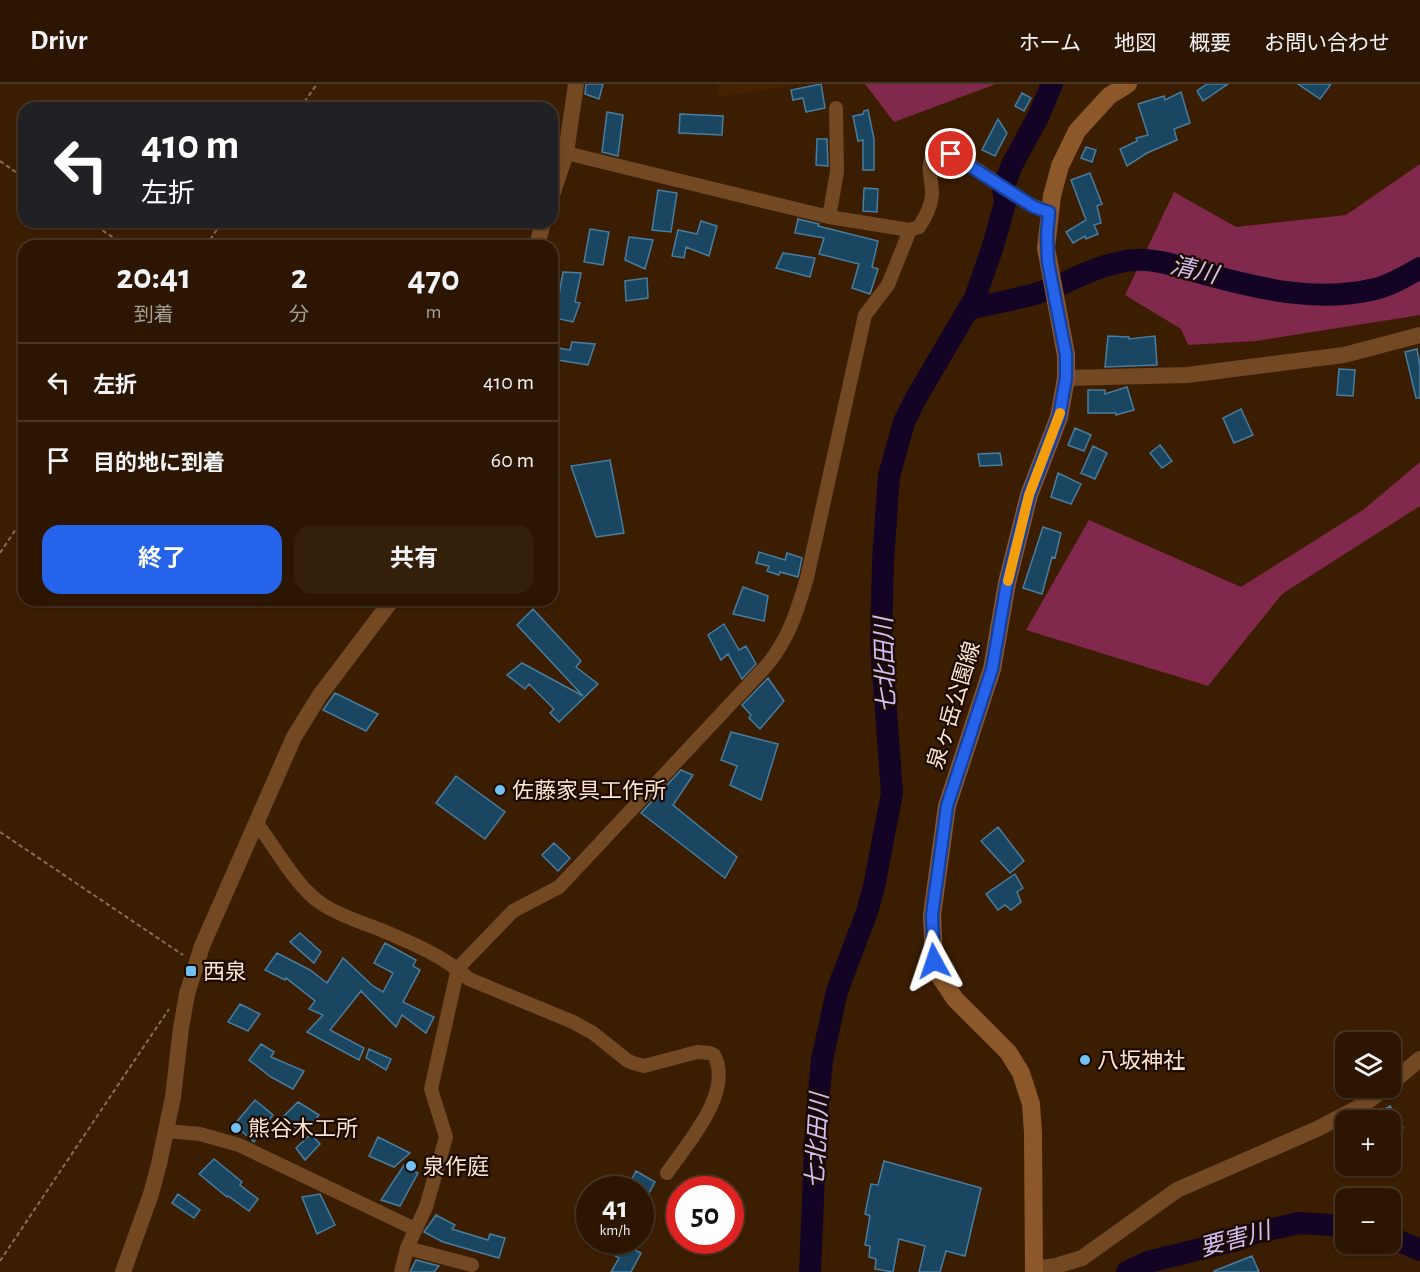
<!DOCTYPE html>
<html lang="ja">
<meta charset="utf-8">
<style>
:root{--surface:#2c1601;--page:#341f0b;--text:#f1f3f6;--muted:#a69f99;--line:#483523;--accent:#2563eb}
body{margin:0;font-family:"Alegreya Sans","Noto Sans JP",sans-serif;background:var(--page);color:var(--text);height:100vh;display:flex;flex-direction:column;font-size:22px;white-space:nowrap}
*{box-sizing:border-box;margin:0}
p{font-size:20px;color:var(--muted)}
.icon{flex:none;width:33px;height:33px;fill:none;stroke:currentColor;stroke-width:2;stroke-linecap:round;stroke-linejoin:round}
.map{position:relative;flex:1;overflow:hidden}
.sheet{position:absolute;left:18px;top:156px;width:540px;height:366px;display:flex;flex-direction:column;background:var(--surface);border-radius:18px;box-shadow:0 2px 4px #0004,0 0 0 2px var(--line)}
.sheet>*{flex:none}
.hud{position:absolute;left:18px;top:18px;width:540px;height:126px;border-radius:18px;box-shadow:0 2px 4px #0004,0 0 0 2px var(--line);background:#202124;color:#fff;overflow:hidden}
.tools{position:absolute;left:1335px;top:948px;display:grid;gap:12px}
.tools a{display:grid;place-items:center;width:66px;height:66px;border-radius:12px;background:var(--surface);box-shadow:0 2px 4px #0004,0 0 0 2px var(--line);font-size:30px}
.speed{position:absolute;left:576px;top:1092px;display:flex;gap:12px;font-size:30px;font-weight:700;text-align:center}
.speed>*{display:grid;place-content:center;width:78px;height:78px;border-radius:50%;background:var(--surface);box-shadow:0 2px 4px #0004,0 0 0 2px var(--line);line-height:1}
.speed small{font-size:15px;font-weight:400}
.speed .limit{border:9px solid #d22;background:#fff;color:#111}
.pin{position:absolute;display:grid;place-items:center;width:51px;height:51px;color:#fff;margin:-26px;border:3px solid #fff;border-radius:50%;box-shadow:0 2px 6px #0007}
.me{position:absolute;width:66px;margin:-33px;rotate:355deg;stroke-linejoin:round;filter:drop-shadow(0 0 4px #0008)}
.turn{display:flex;align-items:center;gap:21px;height:126px;padding:0 24px;font-size:27px}
.turn .icon{width:78px;height:78px;stroke-width:2.5}
.turn b{display:block;font-size:42px;line-height:51px}
.eta{display:flex;justify-content:space-evenly;align-items:center;height:102px;text-align:center}
.eta b{font-size:36px;font-weight:700;line-height:42px}
.cta{display:flex;gap:12px;margin-top:auto;padding:12px 24px}
.cta a{flex:1;height:69px;border-radius:18px;background:var(--accent);color:#fff;font-size:24px;font-weight:700;line-height:69px;text-align:center}
.cta a+a{background:var(--page);color:var(--text)}
ul{padding:0;list-style:none}
li{display:flex;align-items:center;gap:18px;height:78px;padding:0 24px;border-top:2px solid var(--line)}
li div{flex:1}
li b{display:block;font-size:22px}
li em{font-style:normal}
header{display:flex;align-items:center;gap:36px;box-sizing:border-box;height:84px;padding:0 30px;background:var(--surface);border-bottom:2px solid var(--line)}
header strong{font-size:28px}
nav{display:flex;gap:33px;margin-inline-start:auto;font-size:21px}
.map>svg:first-child{display:block}
.built{fill:#420}
.green{fill:#80294c}
.lines{fill:none;stroke-linecap:round;stroke-linejoin:round}
.river{stroke:#130426;stroke-width:22}
.building{fill:#1a4662;stroke:#497d9f;stroke-width:1.5}
.path{stroke:#896d54;stroke-width:2;stroke-dasharray:4.5 3;stroke-linecap:butt}
.minor{stroke:#734924;stroke-width:14}
.tertiary{stroke:#734924;stroke-width:16}
.secondary{stroke:#8c5829;stroke-width:18}
.route-casing{stroke:#184099;stroke-width:15}
.route{stroke:#2563eb;stroke-width:10}
.slow{stroke:#f59e0b;stroke-width:10}
.poi-dot{fill:#72c1f5;stroke:#1b0a00;stroke-width:2}
.labels{text-anchor:middle;stroke-width:4.5;stroke-linejoin:round;paint-order:stroke}
.street-label{font-size:22px;fill:#fee4d1;stroke:#1b0a00}
.poi-label{font-size:22px;fill:#fee4d1;stroke:#1b0a00;text-anchor:start}
.water-label{font-size:24px;font-style:italic;fill:#d0bef5;stroke:#1b0a00}
</style>
<header>
<strong>Drivr</strong>
<nav><a>ホーム</a><a>地図</a><a>概要</a><a>お問い合わせ</a></nav>
</header>
<div class="map">
<svg width="1420" height="1188" viewBox="0 0 1420 1188">
<rect width="100%" height="100%" fill="#3b1d01"/>
<!-- built -->
<path class="built" d="M717,0H803L719,13Z"/>
<!-- green -->
<path class="green" d="M865,0H996L894,38Z
M1420,80V231L1256,257L1188,261L1181,245L1125,211L1174,108L1236,143L1346,131Z
M1420,378V422L1282,510L1208,602L1026,546L1089,436L1241,503L1363,426Z"/>
<g class="lines">
<!-- river -->
<path class="river" d="M968,225C990,220 1013,216 1035,210C1068,200 1098,179 1134,176C1157,174 1182,184 1205,190C1260,205 1318,219 1375,205C1391,201 1406,192 1420,184
M1390,1153L1420,1166
M810,1188L816,1042L822,976L837,907L867,828L874,803L892,709L881,559L883,477L889,392L904,338L917,312L975,214L993,162L1005,119L1003,104L1012,81L1039,31L1052,0
M1127,1188L1148,1178L1237,1156L1259,1148L1299,1139L1346,1142"/>
</g>
<!-- building -->
<path class="building" d="M586,0H603L599,15L585,10Z
M821,0L825,24L806,28L803,14L793,16L791,6Z
M1207,0H1228L1203,17L1197,7Z
M1298,0H1331L1320,15Z
M1181,8L1190,39L1174,45L1177,56L1147,69L1127,82L1120,65L1137,57L1136,54L1148,51L1138,20L1164,12L1165,16Z
M1022,9L1031,14L1024,27L1015,22Z
M868,26L874,55V86H863V56L858,57L853,32L863,30L864,27Z
M607,28L623,31L618,72L602,68Z
M680,30L723,32L722,51L679,49Z
M998,35L1007,49L995,72L982,66Z
M817,55H827L828,82L816,81Z
M1086,63L1096,66L1092,78L1081,74Z
M1090,89L1102,120L1097,122L1101,139L1094,141L1098,150L1086,155L1085,152L1073,159L1066,148L1086,136L1071,96Z
M864,104L878,105L877,128L863,127Z
M658,106L677,109L671,148L652,146Z
M798,135L819,140L818,142L878,157L872,183L878,185L870,210L852,204L859,180L819,170L824,154L795,149Z
M701,137L717,142L709,172L686,163L684,174L672,172L678,146L697,150Z
M590,145L609,148L603,181L584,178Z
M629,153L653,156L645,185L625,176Z
M783,169L815,174L810,193L776,184Z
M563,188L581,189L575,218L580,219L573,238L555,234Z
M647,194L648,214L626,217L625,197Z
M1108,252L1129,253V255L1155,252L1157,281L1105,283Z
M572,258L595,260L588,281L552,275V263L570,266Z
M1417,265L1420,282V314H1416L1405,268Z
M1339,285L1355,286L1353,312L1337,311Z
M1127,303L1134,326L1116,331V329H1088V306H1105V310Z
M1241,325L1253,351L1234,359L1223,334Z
M1075,344L1091,351L1084,367L1068,361Z
M1160,361L1172,377L1162,384L1150,369Z
M1093,362L1107,369L1095,395L1081,389Z
M1000,369L1002,381L980,382L978,370Z
M610,376L624,449L596,453L571,382Z
M1058,389L1081,400L1071,420L1051,413Z
M1043,443L1061,449L1055,474L1052,473L1042,510L1023,504Z
M759,468L785,476L787,469L802,474L798,493L780,488L779,491L767,487L769,482L756,479Z
M743,503L768,512L764,537L733,530Z
M533,525L581,577L576,583L598,600L559,638L550,629L554,625L529,600L525,605L507,591L522,579L583,612L517,541Z
M724,540L739,566L746,562L756,580L742,595L728,570L721,576L708,551Z
M768,594L784,617L760,645L749,634L751,631L742,621Z
M335,609L378,630L366,647L323,626Z
M731,648L778,660L761,716L730,701L737,682L721,676Z
M681,686L693,691L673,721L737,773L725,794L641,729Z
M456,692L505,728L485,755L436,719Z
M998,743L1024,777L1010,789L981,757Z
M554,759L570,774L558,787L542,771Z
M1015,790L1023,804L1017,808L1021,818L1011,826L1005,821L998,826L986,810Z
M300,849L321,868L314,879L290,858Z
M385,859L416,876L413,882L420,886L403,918L434,933L426,949L402,931L396,943L361,907L330,946L364,964L359,976L307,948L323,931L309,925L315,917L286,894L285,896L265,886L277,869L310,886L327,899L343,874L373,902L383,908L393,889L374,879Z
M240,920L260,930L248,947L228,938Z
M261,960L274,968L271,973L304,987L293,1005L271,993L249,976Z
M369,965L391,975L386,986L366,974Z
M255,1016L273,1031L254,1058L234,1041Z
M298,1018L319,1031L303,1050L283,1033Z
M1390,1022L1403,1044L1390,1051V1036H1366Z
M311,1050L320,1060L305,1076L296,1064Z
M378,1053L410,1069L394,1083L369,1072Z
M214,1075L242,1098L240,1101L258,1115L249,1127L228,1112L227,1113L199,1090Z
M884,1077L981,1104L965,1172L946,1167L940,1188H919L925,1162L899,1155L893,1188L875,1185L876,1175L869,1173L870,1162L865,1161L870,1132L865,1130L871,1100L878,1101Z
M404,1081L418,1089L400,1122L381,1116Z
M636,1087L655,1098L640,1125V1106H626Z
M178,1110L200,1126L194,1134L172,1119Z
M320,1110L335,1141L317,1150L302,1113Z
M436,1131L455,1141L452,1145L488,1156L490,1150L505,1154L499,1174L443,1158L424,1148Z
M617,1157L641,1169L631,1188H611L619,1174L610,1169Z
M1252,1172L1259,1188H1214V1187Z
M416,1176L439,1182L434,1188H410Z"/>
<g class="lines">
<!-- path -->
<path class="path" d="M300,24L317,0
M0,77L24,94
M90,138L126,162
M206,162L222,138
M0,469L24,433
M0,748L183,871
M0,1177L169,925"/>
<!-- minor -->
<path class="minor" d="M566,69L829,133L910,146L919,143C925,134 931,122 932,111C933,95 922,75 940,66C980,80 1009,115 1049,128
M829,133L837,88L836,24
M256,738C275,763 296,803 322,820C340,832 361,838 381,846C412,859 444,872 469,895L573,938L593,949L628,977L633,979L644,982L697,968L710,969L714,971C734,1008 687,1060 667,1089
M167,1047L200,1050L239,1061L415,1145
M407,1164L472,1181
M401,1188L407,1164L426,1123L446,1053L431,1005L458,884L513,827L559,803L768,580C790,552 797,527 807,494L865,231L888,201L910,146"/>
<!-- tertiary -->
<path class="tertiary" d="M552,111L566,69L576,0
M537,162L543,138
M1066,294L1187,291L1344,271L1420,251
M1390,1000L1420,975
M1034,1185L1056,1182L1082,1174L1177,1106L1317,1045L1361,1022L1386,1004
M123,1188L151,1110L159,1080L173,1013L181,944L187,910L202,862L294,653L320,611L392,516"/>
<!-- secondary -->
<path class="secondary" d="M1034,1188L1033,1049L1031,1020L1021,989L1008,968L955,915L941,894L934,877L932,831L947,722L992,585L1007,499L1029,411L1059,333L1066,294V271L1046,164L1052,112L1060,82L1077,47L1109,12L1128,0"/>
</g>
<g class="lines">
<!-- route casing -->
<g class="route-casing">
<path id="route" d="M934,877L932,831L947,722L992,585L1007,499L1029,411L1059,333L1066,294V271L1048,178L1047,152L1049,128L1034,123L951,70"/>
</g>
<!-- route -->
<use href="#route" class="route"/>
<!-- slow -->
<path class="slow" d="M1008,497L1029,411L1060,329"/>
</g>
<!-- markers -->
<g class="poi-dot">
<circle cx="500" cy="706" r="6"/>
<rect x="185" y="881" width="12" height="12" rx="3"/>
<circle cx="1085" cy="976" r="6"/>
<circle cx="236" cy="1044" r="6"/>
<circle cx="411" cy="1082" r="6"/>
</g>
<g class="labels">
<!-- street labels -->
<g class="street-label">
<text transform="translate(953 621) rotate(-73)" y="8">泉ヶ岳公園線</text>
</g>
<!-- poi labels -->
<g class="poi-label">
<text x="512" y="714">佐藤家具工作所</text>
<text x="203" y="895">西泉</text>
<text x="1097" y="984">八坂神社</text>
<text x="248" y="1052">熊谷木工所</text>
<text x="423" y="1090">泉作庭</text>
</g>
<!-- water labels -->
<g class="water-label">
<text transform="translate(1194 186) rotate(13)" y="8">清川</text>
<text transform="translate(885 581) rotate(-92)" y="8">七北田川</text>
<text transform="translate(817 1057) rotate(-87)" y="8">七北田川</text>
<text transform="translate(1235 1155) rotate(-15)" y="8">要害川</text>
</g>
</g>
</svg>
<div class="tools">
<a><svg class="icon" aria-label="layers" viewBox="0 0 24 24"><path d="M12 4l9 5-9 5-9-5zM3 14l9 5 9-5"/></svg></a>
<a>+</a>
<a>−</a>
</div>
<div class="speed"><div>41<small>km/h</small></div><div class="limit">50</div></div>
<div class="pin" style="left:951px;top:70px;background:#d93025"><svg class="icon" aria-label="arrive" viewBox="0 0 24 24"><path d="M6 21V4h12l-3 4 3 4H6"/></svg></div>
<svg class="me" style="left:934px;top:877px" viewBox="-20 -20 40 40"><path d="M0-17L14 15 0 8-14 15z" fill="#2563eb" stroke="#fff" stroke-width="4"/></svg>
<div class="hud">
<div class="turn"><svg class="icon" aria-label="left" viewBox="0 0 24 24"><path d="M17 20v-9H6M10 6l-5 5 5 5"/></svg><div><b>410 m</b>左折</div></div>
</div>
<section class="sheet">
<div class="eta">
<div><b>20:41</b><p>到着</p></div>
<div><b>2</b><p>分</p></div>
<div><b>470</b><p>m</p></div>
</div>
<ul>
<li><svg class="icon" aria-label="left" viewBox="0 0 24 24"><path d="M17 20v-9H6M10 6l-5 5 5 5"/></svg><div><b>左折</b></div><em>410 m</em></li>
<li><svg class="icon" aria-label="arrive" viewBox="0 0 24 24"><path d="M6 21V4h12l-3 4 3 4H6"/></svg><div><b>目的地に到着</b></div><em>60 m</em></li>
</ul>
<div class="cta"><a>終了</a><a>共有</a></div>
</section>
</div>
